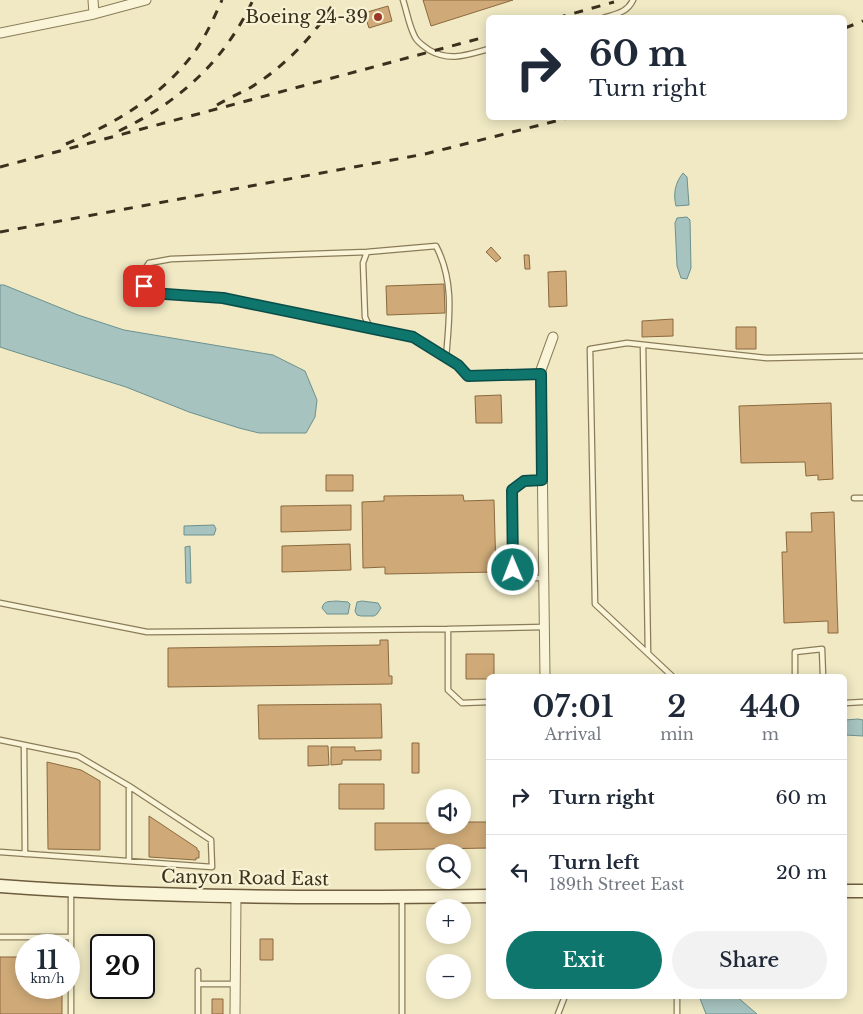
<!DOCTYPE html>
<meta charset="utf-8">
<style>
:root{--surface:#fff;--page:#f2f2f3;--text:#1f2937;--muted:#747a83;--line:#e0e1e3;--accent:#0f766e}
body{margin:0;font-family:"Libre Baskerville",serif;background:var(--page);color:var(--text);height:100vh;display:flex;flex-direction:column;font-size:19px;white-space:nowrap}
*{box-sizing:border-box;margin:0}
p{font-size:16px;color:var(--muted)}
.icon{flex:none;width:28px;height:28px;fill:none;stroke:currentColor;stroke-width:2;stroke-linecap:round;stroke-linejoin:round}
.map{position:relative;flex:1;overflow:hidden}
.panel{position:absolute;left:486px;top:674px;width:361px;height:325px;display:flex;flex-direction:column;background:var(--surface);border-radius:8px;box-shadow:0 2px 12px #0003}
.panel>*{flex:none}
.hud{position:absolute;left:486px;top:15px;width:361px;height:105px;border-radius:8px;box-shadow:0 2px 12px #0003;background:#fff;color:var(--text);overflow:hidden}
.fabs{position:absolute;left:426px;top:789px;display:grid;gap:10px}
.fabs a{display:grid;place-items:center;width:45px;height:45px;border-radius:50%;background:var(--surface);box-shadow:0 2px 12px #0003;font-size:25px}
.speed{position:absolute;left:15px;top:934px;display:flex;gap:10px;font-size:25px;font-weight:700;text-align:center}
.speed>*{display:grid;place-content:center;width:65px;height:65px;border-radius:50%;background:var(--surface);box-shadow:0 2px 12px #0003;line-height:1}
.speed small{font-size:12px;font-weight:400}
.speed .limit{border:2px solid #111;border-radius:8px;background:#fff;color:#111}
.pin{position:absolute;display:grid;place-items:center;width:42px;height:42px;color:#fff;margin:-21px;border-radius:10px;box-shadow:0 2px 8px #0006}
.me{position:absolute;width:55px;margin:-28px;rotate:359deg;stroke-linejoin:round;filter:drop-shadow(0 0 4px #0008)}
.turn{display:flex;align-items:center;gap:18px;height:105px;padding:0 20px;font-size:22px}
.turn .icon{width:65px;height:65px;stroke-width:2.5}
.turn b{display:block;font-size:35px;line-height:42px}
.eta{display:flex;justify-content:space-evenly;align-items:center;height:85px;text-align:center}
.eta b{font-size:30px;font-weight:600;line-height:35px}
.button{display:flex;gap:10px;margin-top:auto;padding:10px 20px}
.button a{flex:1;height:58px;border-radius:30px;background:var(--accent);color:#fff;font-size:20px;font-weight:600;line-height:58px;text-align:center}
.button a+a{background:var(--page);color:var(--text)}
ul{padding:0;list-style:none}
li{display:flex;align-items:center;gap:15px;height:75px;padding:0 20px;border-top:1px solid var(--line)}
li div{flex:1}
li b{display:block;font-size:19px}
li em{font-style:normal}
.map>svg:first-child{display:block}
.water{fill:#a6c3bf;stroke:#6c918e}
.building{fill:#cfaa78;stroke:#8b693e}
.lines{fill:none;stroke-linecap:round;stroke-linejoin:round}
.service-casing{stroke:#8b7c59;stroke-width:7}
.minor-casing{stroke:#8b7c59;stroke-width:11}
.secondary-casing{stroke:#6d5c3d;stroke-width:15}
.service{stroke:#faf5d8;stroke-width:4.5}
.minor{stroke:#faf5d8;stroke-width:9}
.secondary{stroke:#faf5d8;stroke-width:12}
.rail{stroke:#3b301e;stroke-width:3;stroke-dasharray:9 9;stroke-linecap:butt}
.route-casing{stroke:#0a4d48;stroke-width:12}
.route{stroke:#0f766e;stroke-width:9}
.poi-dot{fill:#9c3827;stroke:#f7f2d4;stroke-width:2}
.labels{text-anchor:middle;stroke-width:4.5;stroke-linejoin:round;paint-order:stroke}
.poi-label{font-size:18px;fill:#3b301e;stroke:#f7f2d4;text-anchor:end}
.street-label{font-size:18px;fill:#3b301e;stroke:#f7f2d4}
</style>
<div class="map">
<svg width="863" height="1014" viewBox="0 0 863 1014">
<rect width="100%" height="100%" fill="#f0e9c4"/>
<!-- water -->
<path class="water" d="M683,173L687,177L689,205L676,206C673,194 675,183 683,173Z
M687,217L690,220L691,268L687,279L681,278L677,266L675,223L677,218Z
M0,285H4L78,315L124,330L273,355L305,371L317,400L315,417L306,433H259L239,428L189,412L126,387L9,350L0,347Z
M214,525L216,529L214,535H184V526Z
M190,546L191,583H186L185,547Z
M336,601L348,602L350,604L348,614H327L322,608C324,600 329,602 336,601Z
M362,601L378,603L381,608L377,614L374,616H361L357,615L355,611L357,602Z
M858,719L863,720V736L845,735V720Z
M699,996H736L757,1014H706Z"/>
<!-- building -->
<path class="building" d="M423,0H513L431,26Z
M388,6L392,21L369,28L364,13Z
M491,247L501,258L496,262L486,252Z
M524,255H529L530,269H525Z
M566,271L567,306L549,307L548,272Z
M444,284L445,313L387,315L386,286Z
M673,319V336L642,337V321Z
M736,327H756V349H736Z
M501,395L502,423H476L475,396Z
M831,403L833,479L818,480V475L806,476L805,462L741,463L739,406Z
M326,475H353V491H326Z
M463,495L464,501L494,500L496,572L385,574V567L363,568L362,502L384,501V496Z
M351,505V530L281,532V506Z
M834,512L838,633H828V621L784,623L782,552H787L786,532H812L811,513Z
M350,544L351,570L282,572V546Z
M380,640H388L389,676H392V684L168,687V648L380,645Z
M466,654H494V676H489V679H466Z
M381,704L382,738L259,739L258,705Z
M412,743H419V773H412Z
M308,746H328L329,765L308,766Z
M331,747H355V751L381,750V760H342V764L331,765Z
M47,762L81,770L100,781V850L48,849Z
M339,784H384V809H339Z
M149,816L197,848V850L199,851V858H196V860L149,857Z
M462,822H489V848L375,850V823H435V825H462Z
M260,939H273V960H260Z
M0,957H26V988H62V1014H0Z
M212,999H223V1014H212Z"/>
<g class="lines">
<!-- service casing -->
<g class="service-casing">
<path id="service" d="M403,0C407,12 409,26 415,37C418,43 424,46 429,50C450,62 467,55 489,49
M603,18C615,14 627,13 633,0
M367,252L171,259L149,263L143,272L144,286L151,293L223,299L371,330
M643,345L648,653
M446,358C449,320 455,282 436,246L367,252L363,263L365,317L371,330C384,332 401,332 413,338C429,344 457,364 469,376L541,374
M543,480C530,481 517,480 511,493L513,570C522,579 532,578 544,578
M854,498H863
M0,603L147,632L448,629
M672,676L595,604L590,349L627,343L767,358L863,356
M795,676V652L822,649L823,676
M489,702L462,703L448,690V629L544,627
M845,703L863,702
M0,740L78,756L129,786L211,840L212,867L0,852
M24,745L25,854
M129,786V861
M71,892V1014
M402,898V1014
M0,937H71
M198,984H235
M677,996V1014
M198,1014V971
M558,1014L565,996"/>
</g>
<!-- minor casing -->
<g class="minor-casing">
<path id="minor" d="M93,0L94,14
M0,33L94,14L146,0
M545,676L541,370L553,337
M235,1014L236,897"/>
</g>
<!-- secondary casing -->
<g class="secondary-casing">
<path id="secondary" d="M0,886C163,898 325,898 489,896
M845,891H863"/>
</g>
<!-- service -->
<use href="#service" class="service"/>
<!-- minor -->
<use href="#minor" class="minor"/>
<!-- secondary -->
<use href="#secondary" class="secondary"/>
<!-- rail -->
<path class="rail" d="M557,18L614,2
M845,28L863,21
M217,105C227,99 238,94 248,89C281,70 318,33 335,0
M119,131C179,102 224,62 253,0
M66,144C114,124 161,97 193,54C205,38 214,18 222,0
M0,167L489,36
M0,232L425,154L568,118"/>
</g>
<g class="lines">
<!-- route casing -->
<g class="route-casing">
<path id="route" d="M144,286L151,293L223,298L413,337L458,365L468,376L541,374L542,480L524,481L512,490L513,570"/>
</g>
<!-- route -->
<use href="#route" class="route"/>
</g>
<!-- markers -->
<circle class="poi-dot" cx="378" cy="17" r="5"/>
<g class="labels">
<!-- poi labels -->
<g class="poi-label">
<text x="368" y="23">Boeing 24-39</text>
</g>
<!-- street labels -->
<g class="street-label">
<text transform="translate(245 878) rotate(1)" y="6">Canyon Road East</text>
</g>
</g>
</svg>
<div class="fabs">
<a><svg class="icon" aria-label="sound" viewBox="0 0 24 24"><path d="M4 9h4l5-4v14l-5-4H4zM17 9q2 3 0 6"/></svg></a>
<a><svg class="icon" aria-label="search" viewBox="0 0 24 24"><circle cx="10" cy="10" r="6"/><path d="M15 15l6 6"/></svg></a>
<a>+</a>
<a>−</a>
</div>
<div class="speed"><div>11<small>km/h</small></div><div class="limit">20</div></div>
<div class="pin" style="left:144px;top:286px;background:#d93025"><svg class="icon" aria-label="arrive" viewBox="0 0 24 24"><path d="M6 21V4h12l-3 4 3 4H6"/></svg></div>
<svg class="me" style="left:513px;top:570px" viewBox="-20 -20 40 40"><circle r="17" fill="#0f766e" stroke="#fff" stroke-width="3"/><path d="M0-11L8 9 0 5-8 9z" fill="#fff"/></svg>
<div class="hud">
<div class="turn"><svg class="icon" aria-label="right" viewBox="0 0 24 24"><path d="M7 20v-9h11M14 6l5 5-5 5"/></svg><div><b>60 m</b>Turn right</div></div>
</div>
<section class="panel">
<div class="eta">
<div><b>07:01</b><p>Arrival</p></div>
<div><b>2</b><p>min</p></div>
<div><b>440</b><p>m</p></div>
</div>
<ul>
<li><svg class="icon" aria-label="right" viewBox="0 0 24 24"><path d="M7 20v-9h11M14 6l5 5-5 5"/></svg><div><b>Turn right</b></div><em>60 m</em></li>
<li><svg class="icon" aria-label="left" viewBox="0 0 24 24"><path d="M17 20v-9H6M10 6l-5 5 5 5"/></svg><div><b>Turn left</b><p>189th Street East</p></div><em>20 m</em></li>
</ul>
<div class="button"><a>Exit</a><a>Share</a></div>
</section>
</div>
